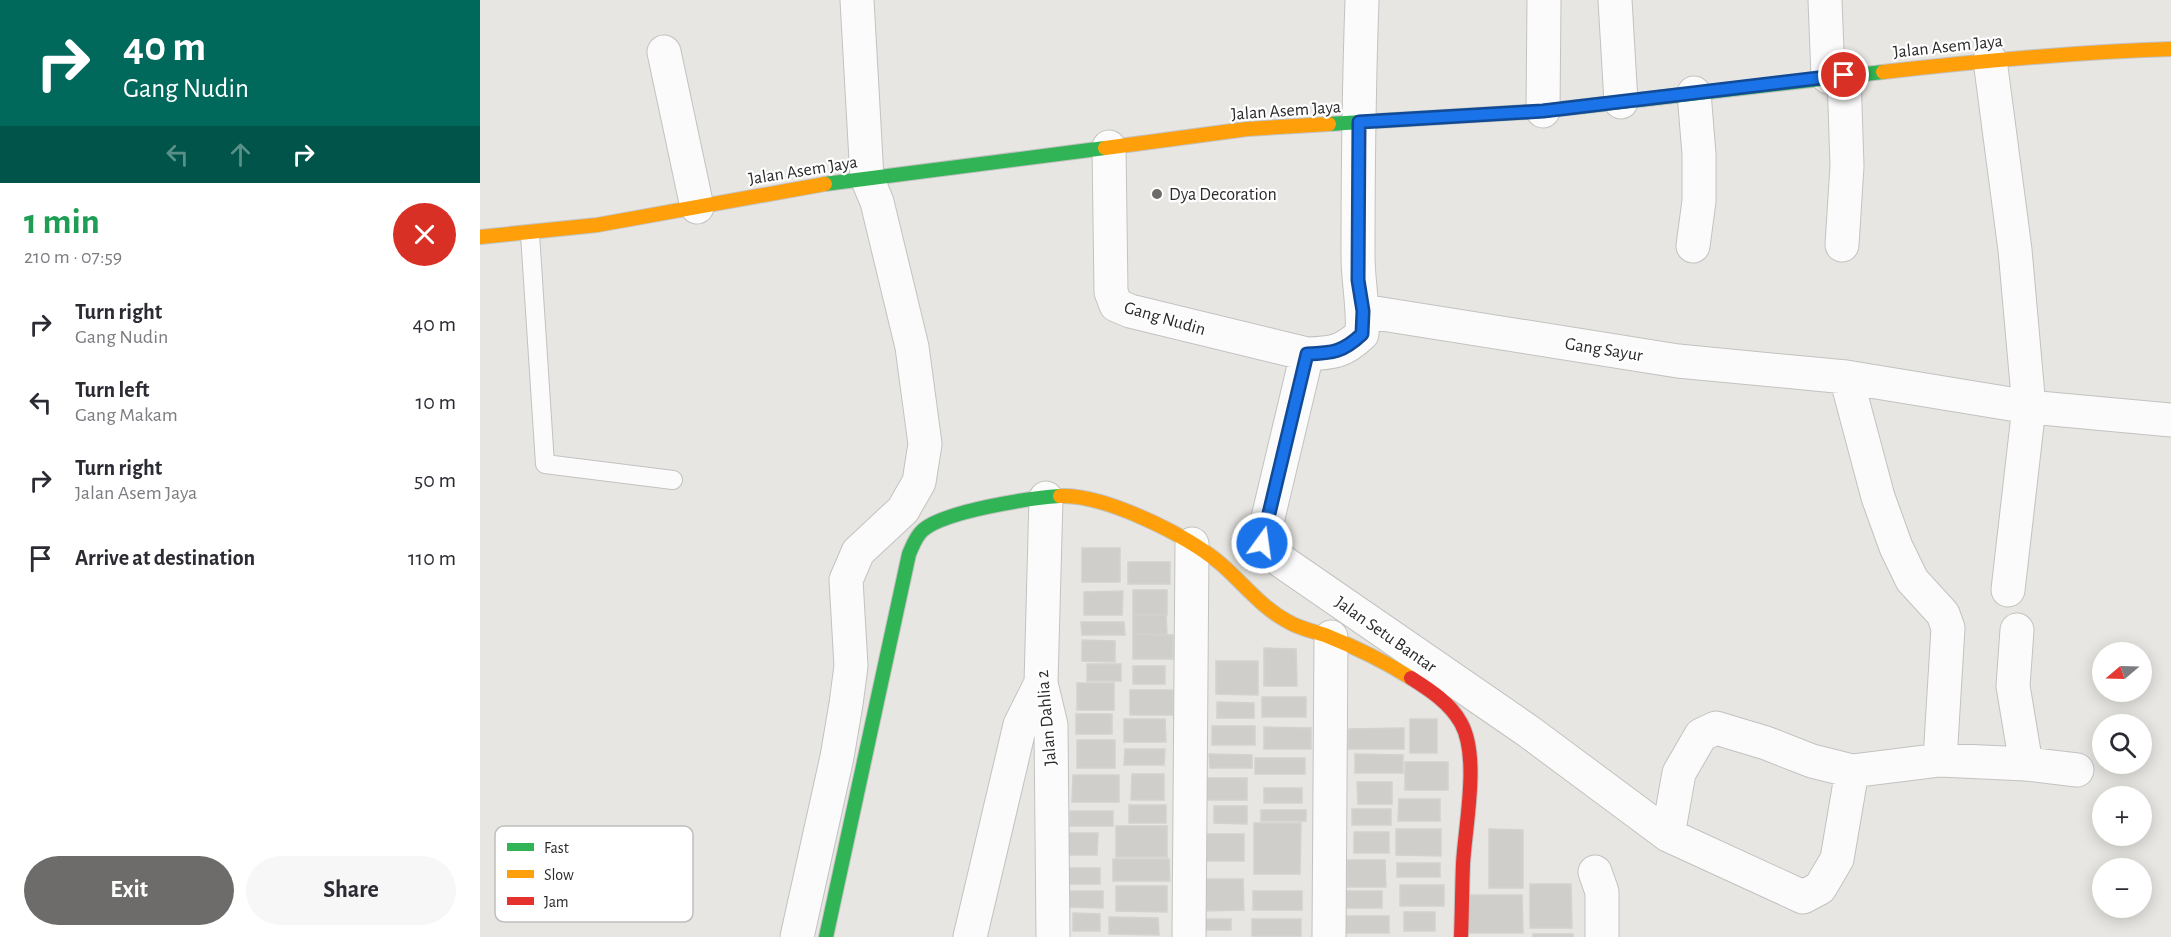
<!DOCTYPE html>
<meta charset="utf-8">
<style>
:root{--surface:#fff;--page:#f7f7f7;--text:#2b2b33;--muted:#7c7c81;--accent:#6d6c6b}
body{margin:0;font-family:"Alegreya Sans",sans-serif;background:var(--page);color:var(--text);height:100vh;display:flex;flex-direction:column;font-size:22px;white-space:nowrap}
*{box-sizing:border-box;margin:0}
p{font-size:20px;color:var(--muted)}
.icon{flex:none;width:33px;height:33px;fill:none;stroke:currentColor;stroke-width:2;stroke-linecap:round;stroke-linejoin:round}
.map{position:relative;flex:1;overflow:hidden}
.details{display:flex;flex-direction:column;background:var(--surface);width:480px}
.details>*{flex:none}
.top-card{background:#00695c;color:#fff;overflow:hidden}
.needle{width:39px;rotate:251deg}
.tools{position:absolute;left:1612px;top:642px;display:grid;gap:12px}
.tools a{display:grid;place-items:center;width:60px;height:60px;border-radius:50%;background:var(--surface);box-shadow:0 3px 15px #0003;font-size:30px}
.pin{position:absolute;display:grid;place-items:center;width:51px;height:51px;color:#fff;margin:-26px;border:3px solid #fff;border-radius:50%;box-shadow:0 2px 6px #0007}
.me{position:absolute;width:66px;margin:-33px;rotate:14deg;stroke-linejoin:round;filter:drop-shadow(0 0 4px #0008)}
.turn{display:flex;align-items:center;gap:21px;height:126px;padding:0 24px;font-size:27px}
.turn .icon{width:78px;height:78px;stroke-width:2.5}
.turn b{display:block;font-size:42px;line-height:51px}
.lanes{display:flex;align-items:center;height:57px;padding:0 24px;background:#0003;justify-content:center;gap:30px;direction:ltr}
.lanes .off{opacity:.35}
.round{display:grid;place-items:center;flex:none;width:63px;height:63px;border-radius:32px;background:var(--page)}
.head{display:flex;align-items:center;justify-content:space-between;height:102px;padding:0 24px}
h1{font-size:36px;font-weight:700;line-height:45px;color:#1e9e55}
.cta{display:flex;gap:12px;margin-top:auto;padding:12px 24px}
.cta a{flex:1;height:69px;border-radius:36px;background:var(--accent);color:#fff;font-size:24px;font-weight:700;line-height:69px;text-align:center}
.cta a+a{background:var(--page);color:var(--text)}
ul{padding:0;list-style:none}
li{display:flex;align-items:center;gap:18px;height:78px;padding:0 24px}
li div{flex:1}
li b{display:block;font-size:22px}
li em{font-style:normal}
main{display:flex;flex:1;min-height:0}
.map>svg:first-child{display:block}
.building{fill:#d0cecb;stroke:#d3d2ce;stroke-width:1.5}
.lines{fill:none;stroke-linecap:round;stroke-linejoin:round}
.lane-casing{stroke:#c2c2c1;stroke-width:20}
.street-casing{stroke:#c2c2c1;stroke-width:35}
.fast-casing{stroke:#c2c2c1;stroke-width:16}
.slow-casing{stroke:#c2c2c1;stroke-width:16}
.jam-casing{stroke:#c2c2c1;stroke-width:16}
.lane{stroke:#fcfbfb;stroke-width:18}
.street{stroke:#fcfbfb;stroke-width:33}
.fast{stroke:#30b455;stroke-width:14}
.slow{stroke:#ff9f0a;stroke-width:14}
.jam{stroke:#e5322d;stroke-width:14}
.route-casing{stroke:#114b97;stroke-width:15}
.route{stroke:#1a73e8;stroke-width:10}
.poi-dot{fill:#6d6c6b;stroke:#fff;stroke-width:2}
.labels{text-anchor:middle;stroke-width:4.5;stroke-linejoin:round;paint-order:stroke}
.street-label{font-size:18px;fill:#2b2b2b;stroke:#fff}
.poi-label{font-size:18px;fill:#2b2b2b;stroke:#fff;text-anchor:start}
.key{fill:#fff;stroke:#bfbfbf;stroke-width:1.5}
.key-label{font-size:16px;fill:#2b2b2b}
</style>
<main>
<section class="details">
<div class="top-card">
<div class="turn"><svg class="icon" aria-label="right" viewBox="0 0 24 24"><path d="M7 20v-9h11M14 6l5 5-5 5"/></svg><div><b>40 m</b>Gang Nudin</div></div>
<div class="lanes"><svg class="icon off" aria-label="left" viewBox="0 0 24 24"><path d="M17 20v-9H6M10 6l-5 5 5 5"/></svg><svg class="icon off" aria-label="ahead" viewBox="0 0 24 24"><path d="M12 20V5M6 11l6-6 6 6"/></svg><svg class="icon" aria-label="right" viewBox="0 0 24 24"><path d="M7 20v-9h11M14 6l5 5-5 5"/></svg></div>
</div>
<div class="head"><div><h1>1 min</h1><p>210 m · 07:59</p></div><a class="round" style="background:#d93025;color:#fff"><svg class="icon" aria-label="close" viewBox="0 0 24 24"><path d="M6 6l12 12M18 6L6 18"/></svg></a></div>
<ul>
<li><svg class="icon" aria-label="right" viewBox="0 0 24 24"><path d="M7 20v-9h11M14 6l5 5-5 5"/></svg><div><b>Turn right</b><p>Gang Nudin</p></div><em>40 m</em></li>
<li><svg class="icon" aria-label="left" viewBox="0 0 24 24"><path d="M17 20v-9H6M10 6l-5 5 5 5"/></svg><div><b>Turn left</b><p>Gang Makam</p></div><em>10 m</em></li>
<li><svg class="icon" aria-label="right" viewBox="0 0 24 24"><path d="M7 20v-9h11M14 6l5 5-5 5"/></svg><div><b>Turn right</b><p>Jalan Asem Jaya</p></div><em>50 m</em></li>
<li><svg class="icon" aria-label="arrive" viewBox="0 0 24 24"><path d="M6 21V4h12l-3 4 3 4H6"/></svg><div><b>Arrive at destination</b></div><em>110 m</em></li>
</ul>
<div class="cta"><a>Exit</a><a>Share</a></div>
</section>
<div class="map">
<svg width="1691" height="937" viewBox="0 0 1691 937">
<rect width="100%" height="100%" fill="#e8e6e2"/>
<!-- building -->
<path class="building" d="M602,548H640V582H602Z
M648,562H690V584H648Z
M653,590H687V615H653Z
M643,591L642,615H604V592Z
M653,615H686L687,635L653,634Z
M601,622H644L645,635H602Z
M653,634L693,635V659H653Z
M602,640L635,641V662L602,661Z
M784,648L816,649L817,686H784Z
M736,661H778V695L736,694Z
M607,664H641V681H607Z
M653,666H685V684H653Z
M597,683H634V710H597Z
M650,690H693V715H650Z
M782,697H826V717H782Z
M737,702L774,703V718H737Z
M596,714H632V734H596Z
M644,719H685L686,742H644Z
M930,719H957V753H930Z
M732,726H775V745H732Z
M784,727L831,728V749H784Z
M924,728V749H868L869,729Z
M597,740H635V768H597Z
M645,749H685L684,765H644Z
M729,754L772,755V768H730Z
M875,754L923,755V773H875Z
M775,758H825V774H775Z
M925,762H968V790H925Z
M652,774H684V800H651Z
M593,775H639V802H592Z
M721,778H767V800H722Z
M877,782H912V804H878Z
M784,788H822V803H784Z
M919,799H960V821H918Z
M649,805H686V823H649Z
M734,806H767V824L734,823Z
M872,809H911V825H872Z
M781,810H826V821H781Z
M590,811H633V826H590Z
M774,823H821L820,874H774Z
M636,826H687V857H636Z
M916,829H961V856L916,855Z
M1009,829L1043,830V888H1009Z
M874,832H909V853H874Z
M580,833H618L617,855H580Z
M717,834H764V861H717Z
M633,859H689L690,881H633Z
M867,860H905L906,887H867Z
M917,863H960V877H917Z
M585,868H620V884H586Z
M721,879H763L764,910L721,911Z
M1050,884H1091L1092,928H1050Z
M920,885H964V906H920Z
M636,886H687V912L636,911Z
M589,891H623V908L589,907Z
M773,891H822V910H773Z
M859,891H902V908H859Z
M986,895H1042L1043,933H986Z
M924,912H955V931H924Z
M593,913L620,914V931H593Z
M863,916H909V933H863Z
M629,917L678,918L679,935L629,934Z
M722,919H751V930H722Z
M772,919H821V936H772Z
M1053,934H1093V937H1053Z"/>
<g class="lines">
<!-- lane casing -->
<g class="lane-casing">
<path id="lane" d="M50,234L65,464L193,480"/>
</g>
<!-- street casing -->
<g class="street-casing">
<path id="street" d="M1135,0L1141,102
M1345,0L1348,77
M184,52L217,207
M1510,60L1535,250L1549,407L1528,590
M1063,111L1064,0
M629,147L631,292L636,305L650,311L827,354C853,353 863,352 882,334C884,307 878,283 878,256C878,171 879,85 882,0
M1362,245L1367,166L1364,75
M1213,246L1219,201V154L1214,93
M883,311L1198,361L1366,377L1549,407L1691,420
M827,354L782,543L797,558L1048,731L1188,835L1323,897L1340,888L1357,859L1372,771
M1366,377L1398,497L1416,547L1432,580L1463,614L1468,628L1460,760
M566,498L561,683L571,725L573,937
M1537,630L1533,686L1546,764
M1188,835L1199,773L1221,735L1236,728L1286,743L1332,761L1372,771L1460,760L1546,764L1597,770
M1115,872L1122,892V937
M317,937L357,757L366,704L371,666L366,580L378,552L423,510L439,482L445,444L432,347L397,202L387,178L377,0
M490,937L540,725L561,683
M709,937L712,544
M849,937L851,637"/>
</g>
<!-- fast casing -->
<g class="fast-casing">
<path id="fast" d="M849,124L1063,111L1403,72
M345,184L625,148
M346,937L429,554C433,545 436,536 443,530C465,511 550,498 580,496"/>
</g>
<!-- slow casing -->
<g class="slow-casing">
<path id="slow" d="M1403,72C1499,61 1595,52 1691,49
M625,148L767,129L849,124
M0,237L117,225L345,184
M580,496C625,494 708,536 741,564C763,583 781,607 807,621C818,628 832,631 845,635C875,647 904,661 931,678"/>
</g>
<!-- jam casing -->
<g class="jam-casing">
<path id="jam" d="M931,678C950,690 970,703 981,723C1000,757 985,826 983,864C982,888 982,913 981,937"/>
</g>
<!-- lane -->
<use href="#lane" class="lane"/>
<!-- street -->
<use href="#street" class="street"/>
<!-- fast -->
<use href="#fast" class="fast"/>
<!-- slow -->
<use href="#slow" class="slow"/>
<!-- jam -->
<use href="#jam" class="jam"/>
</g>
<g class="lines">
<!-- route casing -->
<g class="route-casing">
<path id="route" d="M782,543L827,354C853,353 863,352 882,334L883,311L878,280L879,122L1063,111L1364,75"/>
</g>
<!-- route -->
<use href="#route" class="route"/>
</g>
<!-- markers -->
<circle class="poi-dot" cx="677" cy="194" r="6"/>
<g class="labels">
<!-- street labels -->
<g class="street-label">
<text transform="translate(1468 46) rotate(-6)" y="6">Jalan Asem Jaya</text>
<text transform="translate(806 110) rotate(-4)" y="6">Jalan Asem Jaya</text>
<text transform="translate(323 170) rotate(-9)" y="6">Jalan Asem Jaya</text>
<text transform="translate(685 318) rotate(16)" y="6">Gang Nudin</text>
<text transform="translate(1124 349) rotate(9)" y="6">Gang Sayur</text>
<text transform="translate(906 634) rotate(35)" y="6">Jalan Setu Bantar</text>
<text transform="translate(566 718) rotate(-95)" y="6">Jalan Dahlia 2</text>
</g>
<!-- poi labels -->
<g class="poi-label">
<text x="689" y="200">Dya Decoration</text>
</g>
</g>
<!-- legend -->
<rect x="15" y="826" width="198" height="96" rx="9" class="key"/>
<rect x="27" y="843" width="27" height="8" fill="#30b455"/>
<rect x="27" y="870" width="27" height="8" fill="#ff9f0a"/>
<rect x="27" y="897" width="27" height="8" fill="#e5322d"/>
<g class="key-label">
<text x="64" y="853">Fast</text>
<text x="64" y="880">Slow</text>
<text x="64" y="907">Jam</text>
</g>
</svg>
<div class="tools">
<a><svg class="needle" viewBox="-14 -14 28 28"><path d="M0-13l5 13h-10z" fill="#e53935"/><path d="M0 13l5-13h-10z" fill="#7c7c81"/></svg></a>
<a><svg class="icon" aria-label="search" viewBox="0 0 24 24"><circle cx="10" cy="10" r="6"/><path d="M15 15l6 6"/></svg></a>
<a>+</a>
<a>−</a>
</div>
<div class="pin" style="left:1364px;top:75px;background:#d93025"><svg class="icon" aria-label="arrive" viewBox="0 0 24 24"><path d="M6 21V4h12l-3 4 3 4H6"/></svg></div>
<svg class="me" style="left:782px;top:543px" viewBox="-20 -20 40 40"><circle r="17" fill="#1a73e8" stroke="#fff" stroke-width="3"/><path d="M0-11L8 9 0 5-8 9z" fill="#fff"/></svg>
</div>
</main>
